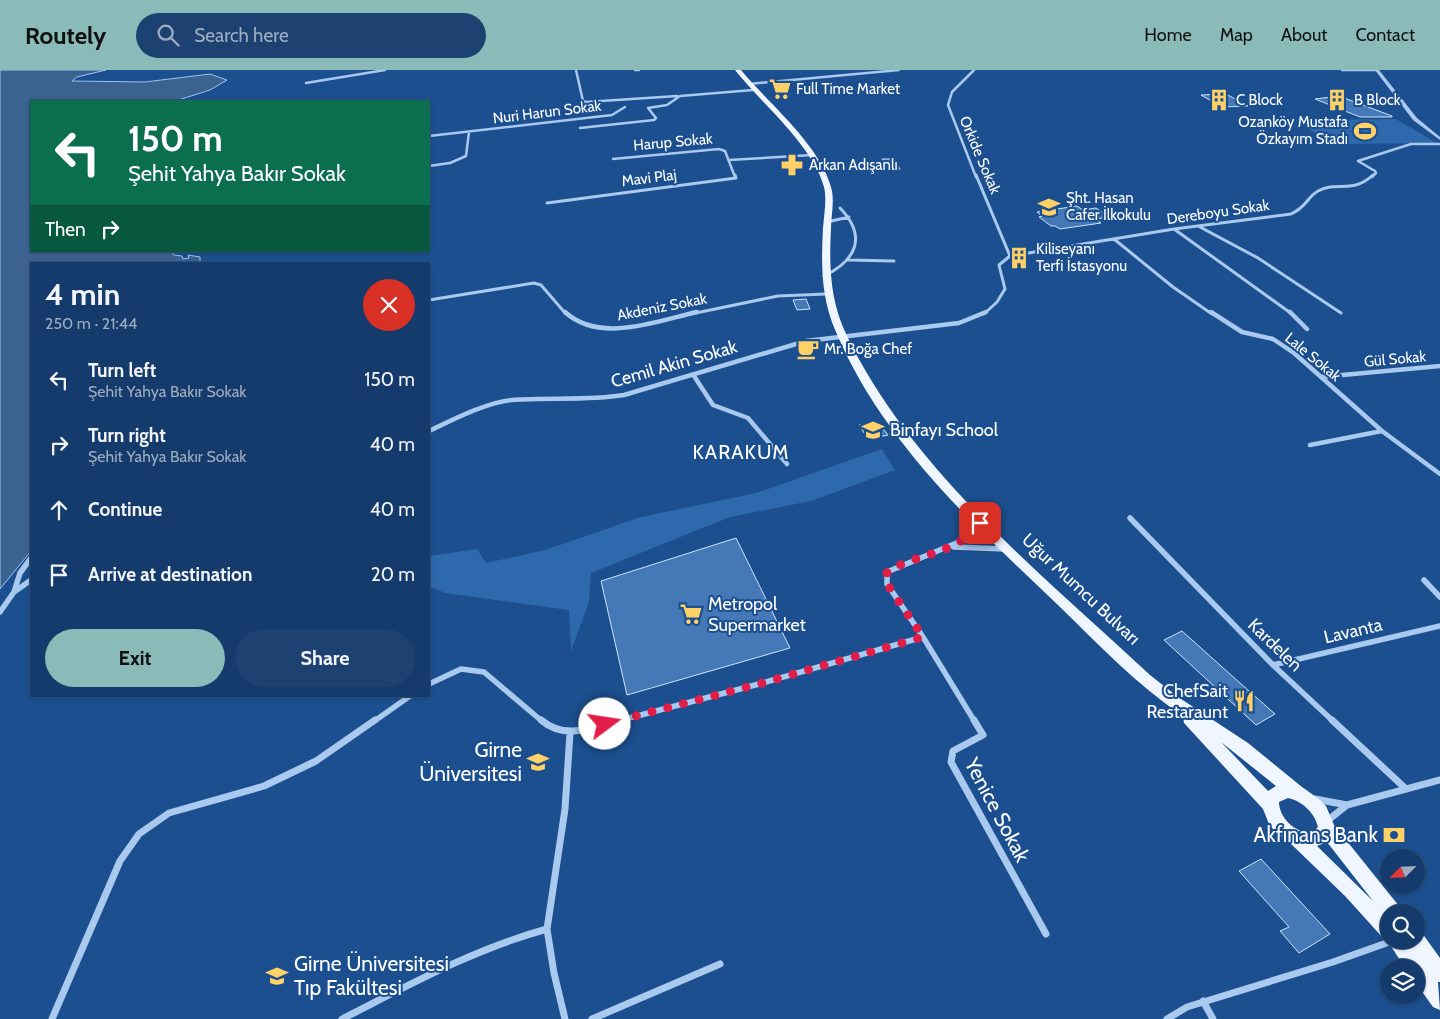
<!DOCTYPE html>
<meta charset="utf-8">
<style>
:root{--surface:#143b6b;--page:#1d4271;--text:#f1f3f6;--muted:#9dadc1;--line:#33557e;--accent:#8bbbb9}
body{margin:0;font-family:Cabin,sans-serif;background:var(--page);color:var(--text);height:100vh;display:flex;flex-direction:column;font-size:19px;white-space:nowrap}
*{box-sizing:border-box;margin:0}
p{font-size:16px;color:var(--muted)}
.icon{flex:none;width:28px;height:28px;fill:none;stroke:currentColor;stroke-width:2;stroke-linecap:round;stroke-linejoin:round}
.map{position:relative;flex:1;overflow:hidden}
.side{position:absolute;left:30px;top:192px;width:400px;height:435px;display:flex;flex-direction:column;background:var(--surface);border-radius:0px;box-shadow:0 1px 4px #0004,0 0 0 1px var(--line)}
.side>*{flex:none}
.hud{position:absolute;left:30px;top:30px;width:400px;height:152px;border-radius:0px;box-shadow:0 1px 4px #0004,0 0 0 1px var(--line);background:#0b6e4f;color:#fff;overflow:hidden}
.needle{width:32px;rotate:246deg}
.controls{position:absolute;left:1380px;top:779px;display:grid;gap:10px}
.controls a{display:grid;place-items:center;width:45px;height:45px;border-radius:50%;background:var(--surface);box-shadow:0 1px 4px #0004,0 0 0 1px var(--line);font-size:25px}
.pin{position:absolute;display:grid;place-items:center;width:42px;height:42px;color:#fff;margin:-21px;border-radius:10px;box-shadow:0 2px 8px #0006}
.me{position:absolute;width:55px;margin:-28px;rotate:76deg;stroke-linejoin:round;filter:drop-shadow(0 0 4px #0008)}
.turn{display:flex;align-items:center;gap:18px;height:105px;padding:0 15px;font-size:22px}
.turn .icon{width:65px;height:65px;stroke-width:2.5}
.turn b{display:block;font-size:35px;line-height:42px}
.then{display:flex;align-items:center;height:48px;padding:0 15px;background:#0003;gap:10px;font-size:19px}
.round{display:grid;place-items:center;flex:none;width:52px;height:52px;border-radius:26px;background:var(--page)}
.head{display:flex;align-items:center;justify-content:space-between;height:85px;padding:0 15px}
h1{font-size:30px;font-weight:700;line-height:38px}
.cta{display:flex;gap:10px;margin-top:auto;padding:10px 15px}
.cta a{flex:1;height:58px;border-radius:30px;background:var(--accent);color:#111;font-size:20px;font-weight:700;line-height:58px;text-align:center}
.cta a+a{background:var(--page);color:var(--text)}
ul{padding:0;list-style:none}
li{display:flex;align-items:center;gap:15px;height:65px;padding:0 15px}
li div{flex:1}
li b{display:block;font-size:19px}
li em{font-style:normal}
header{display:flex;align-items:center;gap:30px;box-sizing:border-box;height:70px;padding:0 25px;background:var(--accent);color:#111}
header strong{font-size:24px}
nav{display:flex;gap:28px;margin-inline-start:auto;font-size:18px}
.search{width:350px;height:45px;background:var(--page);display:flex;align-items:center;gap:12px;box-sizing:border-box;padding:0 18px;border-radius:28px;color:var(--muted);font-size:19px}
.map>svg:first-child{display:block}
.green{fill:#2e69ad}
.water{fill:#3c6290;stroke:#9cc4f0}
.building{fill:#4478b7;stroke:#cfe3fa}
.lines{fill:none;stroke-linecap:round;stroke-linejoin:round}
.minor-far4{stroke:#a9c9ee;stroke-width:2.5}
.minor-far3{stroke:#a9c9ee;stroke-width:3}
.minor-far2{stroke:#a9c9ee;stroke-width:4.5}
.minor-far1{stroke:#a9c9ee;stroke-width:5.5}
.minor{stroke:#a9c9ee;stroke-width:7}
.tertiary{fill:#a9c9ee;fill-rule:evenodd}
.primary{fill:#f0f6ff;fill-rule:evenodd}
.route{stroke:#e11d48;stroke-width:9;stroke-dasharray:0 16.2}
.labels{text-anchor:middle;stroke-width:4;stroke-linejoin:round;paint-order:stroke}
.far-poi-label{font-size:15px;fill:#fff;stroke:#1b4f8f;text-anchor:start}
.far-street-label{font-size:15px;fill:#fff;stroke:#1b4f8f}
.street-label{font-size:18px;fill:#fff;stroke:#1b4f8f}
.poi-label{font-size:18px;fill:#fff;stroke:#1b4f8f;text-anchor:start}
.quarter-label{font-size:20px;letter-spacing:1px;fill:#fff;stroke:#1b4f8f}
.near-poi-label{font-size:21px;fill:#fff;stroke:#1b4f8f;text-anchor:end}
.near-street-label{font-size:21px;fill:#fff;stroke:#1b4f8f}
</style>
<header>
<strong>Routely</strong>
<div class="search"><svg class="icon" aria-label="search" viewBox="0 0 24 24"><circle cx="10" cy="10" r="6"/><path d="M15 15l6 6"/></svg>Search here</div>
<nav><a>Home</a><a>Map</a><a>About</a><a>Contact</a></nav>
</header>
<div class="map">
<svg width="1440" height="949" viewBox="0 0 1440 949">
<rect width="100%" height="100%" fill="#1b4f8f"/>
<!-- green -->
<path class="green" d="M1396,49L1437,73L1331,74L1295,50Z
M882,379L895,400L811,431L730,447L591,503L589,532L571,581L569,540L445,523L429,516V486L477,479L486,493L545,480L641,447L756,423Z"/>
<!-- water -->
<path class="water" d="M0,0H106L77,7L72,11L145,12L210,4L227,10L210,20L175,31H31V181H170L174,185L182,186L183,189L189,188L188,185L200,187V194H31V481L0,519Z"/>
<!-- building -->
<path class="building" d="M1226,24L1248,36L1222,37L1201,25Z
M1339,26L1392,46V47H1360L1315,29Z
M882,89H894L900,99H887Z
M1077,136L1083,140L1096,138L1109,147L1096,149L1101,153L1060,159L1055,156H1051L1039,147L1042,146L1037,142Z
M806,229L810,239L797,240L793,230Z
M878,352L888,365L868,369L859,355Z
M736,468L790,578L627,625L601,511Z
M1182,561L1231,605L1275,644L1256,655L1164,570Z
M1261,789L1330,864L1299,883L1280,861L1289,857L1239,801Z"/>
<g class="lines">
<!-- minor-far4 -->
<path class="minor-far4" d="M576,0L583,31L586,32L677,26
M635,0H639
M974,0L952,22L948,35L976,107
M1342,0H1377
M306,13L385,0
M749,14L899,0
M580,58L654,50L656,48L648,38L667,35L680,26L753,20
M429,66L612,45L625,37
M613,89L719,79L725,81L735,107
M729,90L812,85
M1358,91L1411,74H1440
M1358,91L1375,101L1376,103L1372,107
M429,96L450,93L466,86L469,62"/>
<!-- minor-far3 -->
<path class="minor-far3" d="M976,105L1010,186
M547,133L736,108L735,105
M827,152L849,147
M1200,157L1258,188L1341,243
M1174,159L1292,244
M1114,169L1173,217L1212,244
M848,190L894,191
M824,206C857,190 867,166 840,138
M429,230L534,213L541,215L566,244
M691,244L778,226L826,224
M984,244L997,232L1005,219L999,195L1010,186L1174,159L1291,144C1307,137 1307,127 1318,121C1338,110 1351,125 1373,105"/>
<!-- minor-far2 -->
<path class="minor-far2" d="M565,242C600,274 657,251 697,242
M1211,242L1242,262L1273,269L1294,283L1382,361L1440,404
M1290,242L1307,259
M694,306L713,335L748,348L787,394
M1321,307L1440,296
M429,361C452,350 487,332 512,330C550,327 587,331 624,325L806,271L959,253L986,242
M1310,375L1382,361"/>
<!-- minor-far1 -->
<path class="minor-far1" d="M1130,448L1273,595L1334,652
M954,477L1005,479
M1424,510L1440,527
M14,522L20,503L31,488
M0,542L14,522L31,510
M1273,595L1440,556
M429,614L461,599L484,602L543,652
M373,652L410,626
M614,652L759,614L923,567
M975,652L923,567L887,514V502L959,472L980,453"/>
<!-- minor -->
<path class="minor" d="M541,650C566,671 592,657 619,650
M974,650L983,665L953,681L951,692L1046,864
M1332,650L1405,718
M1315,729L1347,735
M1327,751L1347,735L1440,710
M1203,931L1213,949
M52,949L120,791L139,764L169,743L264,716L316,691L375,650
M342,949C409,915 474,879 547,859
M565,949L554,903L547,859L565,739L570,663
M592,949L720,894
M1167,949L1187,937L1333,892L1395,870"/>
<!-- tertiary -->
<path class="tertiary" d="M1375,0H1379L1417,48L1440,67V70L1413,50Z"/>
<!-- primary -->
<path class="primary" d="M735,0H741C769,34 819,74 831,117C835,130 831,146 831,159C829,197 830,231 847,266C912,401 1042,504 1150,605L1178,627L1248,673L1302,717L1319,729L1326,736L1334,755L1399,836L1402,842H1389V870H1416V861L1422,863L1440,888V912H1438L1440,940L1433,937L1416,913V898H1405L1387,870L1383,868L1345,826L1289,772L1276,763L1269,754L1263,739L1184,653L1183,646C1137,615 1099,575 1060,537C975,456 883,373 836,262C821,228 821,195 823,158C824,145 827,129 824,117C813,76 762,34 735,0ZM1221,672L1276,716L1268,721ZM1288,728C1302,731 1315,743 1318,757L1314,761C1297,766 1279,748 1279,732ZM1327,772L1373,831L1317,776Z"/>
</g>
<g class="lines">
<!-- route -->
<path class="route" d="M605,654L759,614L923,567L887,514V502C919,482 955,486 980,453"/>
</g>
<!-- icons -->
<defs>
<g id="supermarket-bare" transform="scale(1.725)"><path d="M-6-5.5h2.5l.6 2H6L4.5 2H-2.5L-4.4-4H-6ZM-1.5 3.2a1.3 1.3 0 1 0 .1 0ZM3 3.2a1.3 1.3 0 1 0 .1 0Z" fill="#ffd166" stroke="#1b4f8f" stroke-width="2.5" paint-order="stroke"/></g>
<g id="building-bare" transform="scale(1.725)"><path d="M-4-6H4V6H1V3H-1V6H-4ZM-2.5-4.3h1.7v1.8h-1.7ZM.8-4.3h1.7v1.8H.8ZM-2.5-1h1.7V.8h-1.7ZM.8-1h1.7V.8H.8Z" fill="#ffd166" stroke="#1b4f8f" stroke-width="2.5" paint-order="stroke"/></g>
<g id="stadium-bare" transform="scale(1.725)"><path d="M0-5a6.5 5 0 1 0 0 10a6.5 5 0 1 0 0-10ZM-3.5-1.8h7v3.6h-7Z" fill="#ffd166" stroke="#1b4f8f" stroke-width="2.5" paint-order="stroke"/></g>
<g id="pharmacy-bare" transform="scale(1.725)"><path d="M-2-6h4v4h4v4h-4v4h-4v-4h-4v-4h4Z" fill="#ffd166" stroke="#1b4f8f" stroke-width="2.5" paint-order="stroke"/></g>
<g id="school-bare" transform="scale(1.725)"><path d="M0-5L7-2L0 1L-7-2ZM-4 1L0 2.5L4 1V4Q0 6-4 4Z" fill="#ffd166" stroke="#1b4f8f" stroke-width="2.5" paint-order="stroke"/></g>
<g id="cafe-bare" transform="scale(1.725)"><path d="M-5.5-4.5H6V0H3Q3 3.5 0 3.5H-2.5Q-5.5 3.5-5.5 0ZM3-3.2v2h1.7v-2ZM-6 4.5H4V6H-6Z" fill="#ffd166" stroke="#1b4f8f" stroke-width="2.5" paint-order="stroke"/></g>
<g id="restaurant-bare" transform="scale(1.725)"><path d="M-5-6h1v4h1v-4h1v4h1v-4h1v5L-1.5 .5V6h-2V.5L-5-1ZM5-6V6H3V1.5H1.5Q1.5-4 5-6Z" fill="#ffd166" stroke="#1b4f8f" stroke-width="2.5" paint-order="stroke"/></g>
<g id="university-bare" transform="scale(1.725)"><path d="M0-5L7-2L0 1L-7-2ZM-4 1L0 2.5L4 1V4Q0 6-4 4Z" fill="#ffd166" stroke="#1b4f8f" stroke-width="2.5" paint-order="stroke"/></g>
<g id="bank-bare" transform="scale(1.725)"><path d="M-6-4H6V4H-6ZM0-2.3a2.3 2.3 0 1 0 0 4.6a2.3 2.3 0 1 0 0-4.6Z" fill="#ffd166" stroke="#1b4f8f" stroke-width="2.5" paint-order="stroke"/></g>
</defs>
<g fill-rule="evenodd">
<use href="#supermarket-bare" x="780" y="19"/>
<use href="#building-bare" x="1219" y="30"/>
<use href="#building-bare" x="1337" y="30"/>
<use href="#stadium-bare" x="1365" y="61"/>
<use href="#pharmacy-bare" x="792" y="95"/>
<use href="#school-bare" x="1049" y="137"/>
<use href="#building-bare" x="1019" y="188"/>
<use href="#cafe-bare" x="808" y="279"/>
<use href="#school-bare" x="873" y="360"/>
<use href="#supermarket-bare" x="691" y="544"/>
<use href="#restaurant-bare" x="1244" y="631"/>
<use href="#university-bare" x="538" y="692"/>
<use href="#bank-bare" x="1394" y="765"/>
<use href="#university-bare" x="277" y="906"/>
</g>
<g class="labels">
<!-- far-poi labels -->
<g class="far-poi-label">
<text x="796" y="24">Full Time Market</text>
<text x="1236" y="35">C Block</text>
<text x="1354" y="35">B Block</text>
<text x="1348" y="57" text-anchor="end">Ozanköy Mustafa<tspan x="1348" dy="17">Özkayım Stadı</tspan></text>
<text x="809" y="100">Arkan Adışanlı</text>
<text x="1066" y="133">Şht. Hasan<tspan x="1066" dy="17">Cafer İlkokulu</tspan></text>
<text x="1036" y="184">Kiliseyanı<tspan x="1036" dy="17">Terfi İstasyonu</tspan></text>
<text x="824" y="284">Mr. Boğa Chef</text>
</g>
<!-- far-street labels -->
<g class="far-street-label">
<text transform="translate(547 42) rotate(-7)" y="5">Nuri Harun Sokak</text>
<text transform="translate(673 72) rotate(-5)" y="5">Harup Sokak</text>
<text transform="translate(980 85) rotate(67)" y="5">Orkide Sokak</text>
<text transform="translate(649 108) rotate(-7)" y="5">Mavi Plaj</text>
<text transform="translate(1218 142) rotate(-8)" y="5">Dereboyu Sokak</text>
<text transform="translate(662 237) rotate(-11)" y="5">Akdeniz Sokak</text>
<text transform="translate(1313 287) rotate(39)" y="5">Lale Sokak</text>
<text transform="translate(1395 289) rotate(-5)" y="5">Gül Sokak</text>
</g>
<!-- street labels -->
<g class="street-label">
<text transform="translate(674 294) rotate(-16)" y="6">Cemil Akin Sokak</text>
<text transform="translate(1081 519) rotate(43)" y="6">Uğur Mumcu Bulvarı</text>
<text transform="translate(1353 561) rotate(-13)" y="6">Lavanta</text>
<text transform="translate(1275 575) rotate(44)" y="6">Kardelen</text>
</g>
<!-- poi labels -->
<g class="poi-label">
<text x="890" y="366">Binfayı School</text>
<text x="708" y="540">Metropol<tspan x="708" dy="21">Supermarket</tspan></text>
<text x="1228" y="627" text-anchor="end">ChefSait<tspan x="1228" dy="21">Restaraunt</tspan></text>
</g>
<!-- quarter labels -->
<g class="quarter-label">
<text x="741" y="389">KARAKUM</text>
</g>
<!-- near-poi labels -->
<g class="near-poi-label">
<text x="522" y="687">Girne<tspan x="522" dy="24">Üniversitesi</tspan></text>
<text x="1378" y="772">Akfınans Bank</text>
<text x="294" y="901" text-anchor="start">Girne Üniversitesi<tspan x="294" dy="24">Tıp Fakültesi</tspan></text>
</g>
<!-- near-street labels -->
<g class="near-street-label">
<text transform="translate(997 740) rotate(62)" y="7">Yenice Sokak</text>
</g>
</g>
</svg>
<div class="controls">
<a><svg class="needle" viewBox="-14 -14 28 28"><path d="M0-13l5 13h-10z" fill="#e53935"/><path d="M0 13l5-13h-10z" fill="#9dadc1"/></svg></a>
<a><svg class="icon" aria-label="search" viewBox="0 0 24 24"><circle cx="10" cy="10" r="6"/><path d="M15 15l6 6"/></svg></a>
<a><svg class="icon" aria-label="layers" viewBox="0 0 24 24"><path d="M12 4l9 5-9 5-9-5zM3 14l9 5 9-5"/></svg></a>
</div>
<div class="pin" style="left:980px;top:453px;background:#d93025"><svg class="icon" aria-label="arrive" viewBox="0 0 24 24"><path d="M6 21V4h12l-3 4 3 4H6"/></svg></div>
<svg class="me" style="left:605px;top:654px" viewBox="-20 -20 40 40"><circle r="19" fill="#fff"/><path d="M0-13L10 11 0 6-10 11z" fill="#e11d48"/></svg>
<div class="hud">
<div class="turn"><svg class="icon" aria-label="left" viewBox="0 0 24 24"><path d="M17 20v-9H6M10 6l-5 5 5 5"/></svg><div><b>150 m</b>Şehit Yahya Bakır Sokak</div></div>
<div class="then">Then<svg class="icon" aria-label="right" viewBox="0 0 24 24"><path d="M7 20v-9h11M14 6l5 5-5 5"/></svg></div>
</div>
<section class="side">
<div class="head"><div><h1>4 min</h1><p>250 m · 21:44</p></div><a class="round" style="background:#d93025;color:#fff"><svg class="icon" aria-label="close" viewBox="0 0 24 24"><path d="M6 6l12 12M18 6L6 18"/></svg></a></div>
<ul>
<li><svg class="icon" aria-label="left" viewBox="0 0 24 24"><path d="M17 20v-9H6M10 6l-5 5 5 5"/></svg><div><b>Turn left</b><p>Şehit Yahya Bakır Sokak</p></div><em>150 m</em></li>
<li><svg class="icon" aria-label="right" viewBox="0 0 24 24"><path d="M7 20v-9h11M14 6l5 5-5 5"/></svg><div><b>Turn right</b><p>Şehit Yahya Bakır Sokak</p></div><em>40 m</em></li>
<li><svg class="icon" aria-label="ahead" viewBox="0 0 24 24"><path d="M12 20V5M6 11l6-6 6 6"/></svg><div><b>Continue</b></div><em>40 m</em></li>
<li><svg class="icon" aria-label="arrive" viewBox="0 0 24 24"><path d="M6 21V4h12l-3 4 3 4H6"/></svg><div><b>Arrive at destination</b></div><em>20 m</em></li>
</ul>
<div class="cta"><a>Exit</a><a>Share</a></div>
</section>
</div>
